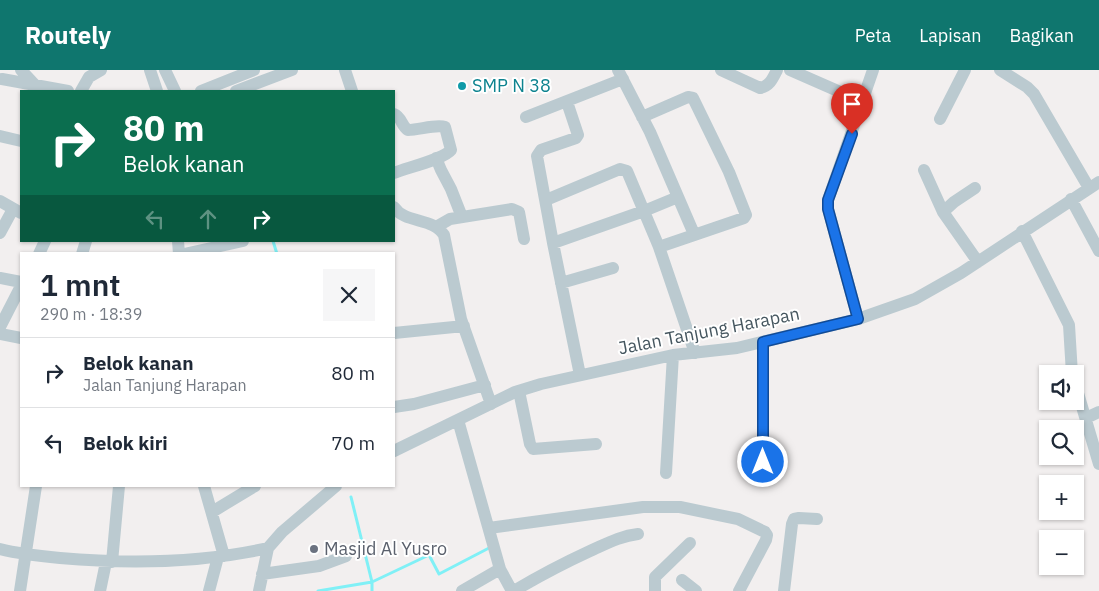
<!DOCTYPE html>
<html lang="id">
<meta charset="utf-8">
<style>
:root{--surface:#fff;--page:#f6f6f7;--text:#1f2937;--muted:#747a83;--line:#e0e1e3;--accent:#0f766e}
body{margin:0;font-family:"IBM Plex Sans",sans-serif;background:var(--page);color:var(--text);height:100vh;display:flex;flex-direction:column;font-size:19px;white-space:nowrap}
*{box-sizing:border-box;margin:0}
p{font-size:16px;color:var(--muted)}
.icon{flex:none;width:28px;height:28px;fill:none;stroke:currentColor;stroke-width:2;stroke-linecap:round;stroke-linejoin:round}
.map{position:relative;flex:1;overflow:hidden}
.drawer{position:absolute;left:20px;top:182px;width:375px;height:235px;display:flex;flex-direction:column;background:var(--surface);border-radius:0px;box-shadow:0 1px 4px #0004}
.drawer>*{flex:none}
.banner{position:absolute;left:20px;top:20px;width:375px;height:152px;border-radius:0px;box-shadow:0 1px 4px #0004;background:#0b6e4f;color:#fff;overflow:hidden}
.fabs{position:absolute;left:1039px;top:295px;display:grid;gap:10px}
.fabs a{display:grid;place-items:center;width:45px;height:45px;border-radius:0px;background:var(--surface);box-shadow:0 1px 4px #0004;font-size:25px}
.pin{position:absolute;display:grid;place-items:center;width:42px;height:42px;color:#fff;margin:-51px -21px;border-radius:50% 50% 50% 0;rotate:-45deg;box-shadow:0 0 5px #0007}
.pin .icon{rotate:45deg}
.me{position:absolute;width:55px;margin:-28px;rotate:0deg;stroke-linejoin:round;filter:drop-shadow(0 0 4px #0008)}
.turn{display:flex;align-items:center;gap:18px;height:105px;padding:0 20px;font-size:22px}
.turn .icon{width:65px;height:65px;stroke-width:2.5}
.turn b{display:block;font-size:35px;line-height:42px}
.lanes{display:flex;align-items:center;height:48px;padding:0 20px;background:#0003;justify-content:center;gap:25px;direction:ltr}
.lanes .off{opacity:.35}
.round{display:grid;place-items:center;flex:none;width:52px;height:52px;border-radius:0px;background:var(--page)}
.overview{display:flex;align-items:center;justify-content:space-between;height:85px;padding:0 20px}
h1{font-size:30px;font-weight:600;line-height:38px}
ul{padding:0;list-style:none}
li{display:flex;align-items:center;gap:15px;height:70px;padding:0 20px;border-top:1px solid var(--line)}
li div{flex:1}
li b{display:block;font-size:19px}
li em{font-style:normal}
header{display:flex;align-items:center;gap:30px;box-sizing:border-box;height:70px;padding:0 25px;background:var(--accent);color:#fff}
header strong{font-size:24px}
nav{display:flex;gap:28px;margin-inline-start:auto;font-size:18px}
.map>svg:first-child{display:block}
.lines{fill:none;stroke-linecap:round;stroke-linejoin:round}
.stream{stroke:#80f0f6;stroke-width:3}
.minor{stroke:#bbcad0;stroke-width:12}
.route-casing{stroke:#114b97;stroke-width:12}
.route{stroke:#1a73e8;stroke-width:9}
.culture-dot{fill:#0f9aa8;stroke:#fff;stroke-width:2}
.worship-dot{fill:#6b7280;stroke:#fff;stroke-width:2}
.labels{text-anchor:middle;stroke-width:4;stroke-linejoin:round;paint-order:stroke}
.culture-label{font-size:18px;fill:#0d838f;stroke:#fff;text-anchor:start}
.street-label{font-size:18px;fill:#45565f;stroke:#fff}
.worship-label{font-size:18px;fill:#5b616d;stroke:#fff;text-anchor:start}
</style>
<header>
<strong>Routely</strong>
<nav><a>Peta</a><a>Lapisan</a><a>Bagikan</a></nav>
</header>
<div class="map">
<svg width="1099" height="521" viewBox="0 0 1099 521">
<rect width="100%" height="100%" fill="#f2efef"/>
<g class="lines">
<!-- stream -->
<path class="stream" d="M273,171L277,184
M351,427L372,512V521
M318,521L372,512L429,485L439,504L489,478"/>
<!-- minor -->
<path class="minor" d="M21,0L36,16
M150,0L157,21
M165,0L175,21
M345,0L352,21
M618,0L650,62L694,164
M721,0L760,18C770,16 773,8 777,0
M790,0L863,32
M1000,0L1027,17L1034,24L1089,118
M2,9L68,21
M81,21L89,7L101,0
M201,21L254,0
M236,21L292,0
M394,44C402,47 401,56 408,60C419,60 436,54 445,57L451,80C444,89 406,98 394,103
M526,47L623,9
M642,47L688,27L693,28L729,102L746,145L744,148L659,177
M940,49L965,0
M0,66L21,71
M436,88L441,100L451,119L462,147
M924,100L943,142L978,192
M1071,129L1099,181
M546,130L620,99L627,101L659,177L695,283
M0,131L21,143
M394,137C405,154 433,147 444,165L461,249L491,334
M943,142L954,132L975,118
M436,157L450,149L512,139L519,142L524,169
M1022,161L1069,255L1072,304
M0,163L13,139
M178,171L179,184
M553,173L537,86L541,80L576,68L578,65L567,32
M39,184L45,171
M82,184L86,171
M184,184L243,171
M0,208L21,212
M561,213L613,198
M858,249L828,139V130L873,0
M0,257L21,216
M394,263L464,256
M0,264L21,268
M580,305L553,173L644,141L678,127
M1075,313L1099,394
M519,321L530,374L533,379L596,374
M394,337L414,334L485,315
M1086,348L1099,342
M458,350L500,499L512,521
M394,381L515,322L541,314L673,285L737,278L858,249L915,229L961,203L1099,112
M763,392V272
M666,403L673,285
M204,416L224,486
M212,442L255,416
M489,458L643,437H680L738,449L765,462L767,465L766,470L739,521
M0,479C20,484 40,486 60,488C129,494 201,493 268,478
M112,492L119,416
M262,504L319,496L346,486
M682,510L696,521
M20,521L36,416
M100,521L106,492
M209,521L218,487
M259,521L268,478L282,462L336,416
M462,521L500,499
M514,521C539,506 564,493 590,481C606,474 620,466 638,464
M655,521V507L690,473
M784,521L792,454L794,449L799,448L817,449"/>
</g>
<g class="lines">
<!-- route casing -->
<g class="route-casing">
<path id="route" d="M763,392V272L858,249L828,139V130L852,64"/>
</g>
<!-- route -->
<use href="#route" class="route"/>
</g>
<!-- markers -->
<circle class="culture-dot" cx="462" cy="16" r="5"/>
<circle class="worship-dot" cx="314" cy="479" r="5"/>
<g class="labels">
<!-- culture labels -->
<g class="culture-label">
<text x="472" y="22">SMP N 38</text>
</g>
<!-- street labels -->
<g class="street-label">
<text transform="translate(709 261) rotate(-11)" y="6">Jalan Tanjung Harapan</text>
</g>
<!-- worship labels -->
<g class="worship-label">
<text x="324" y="485">Masjid Al Yusro</text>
</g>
</g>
</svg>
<div class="fabs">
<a><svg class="icon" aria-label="sound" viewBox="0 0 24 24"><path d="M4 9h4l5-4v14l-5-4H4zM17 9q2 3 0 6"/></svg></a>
<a><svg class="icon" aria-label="search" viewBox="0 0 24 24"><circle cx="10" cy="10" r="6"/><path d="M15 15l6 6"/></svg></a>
<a>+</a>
<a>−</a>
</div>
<div class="pin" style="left:852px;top:64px;background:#d93025"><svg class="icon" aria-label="arrive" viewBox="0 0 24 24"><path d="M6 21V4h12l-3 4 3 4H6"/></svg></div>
<svg class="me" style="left:763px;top:392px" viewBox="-20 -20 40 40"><circle r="17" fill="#1a73e8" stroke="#fff" stroke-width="3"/><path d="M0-11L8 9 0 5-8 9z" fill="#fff"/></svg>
<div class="banner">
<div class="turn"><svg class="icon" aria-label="right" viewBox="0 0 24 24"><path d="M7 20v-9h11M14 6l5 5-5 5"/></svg><div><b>80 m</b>Belok kanan</div></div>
<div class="lanes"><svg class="icon off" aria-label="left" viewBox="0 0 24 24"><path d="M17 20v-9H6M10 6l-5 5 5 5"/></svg><svg class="icon off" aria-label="ahead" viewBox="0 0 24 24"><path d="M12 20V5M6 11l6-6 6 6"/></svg><svg class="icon" aria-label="right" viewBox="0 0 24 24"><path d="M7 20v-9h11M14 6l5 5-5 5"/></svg></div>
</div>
<section class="drawer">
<div class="overview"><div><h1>1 mnt</h1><p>290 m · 18:39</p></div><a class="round"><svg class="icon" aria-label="close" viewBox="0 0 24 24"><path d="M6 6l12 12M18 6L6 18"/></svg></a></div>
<ul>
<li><svg class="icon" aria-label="right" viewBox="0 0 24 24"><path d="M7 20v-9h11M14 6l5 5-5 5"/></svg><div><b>Belok kanan</b><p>Jalan Tanjung Harapan</p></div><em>80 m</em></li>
<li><svg class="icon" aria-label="left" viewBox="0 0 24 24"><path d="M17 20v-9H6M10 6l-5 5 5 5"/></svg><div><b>Belok kiri</b></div><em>70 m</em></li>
</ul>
</section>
</div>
